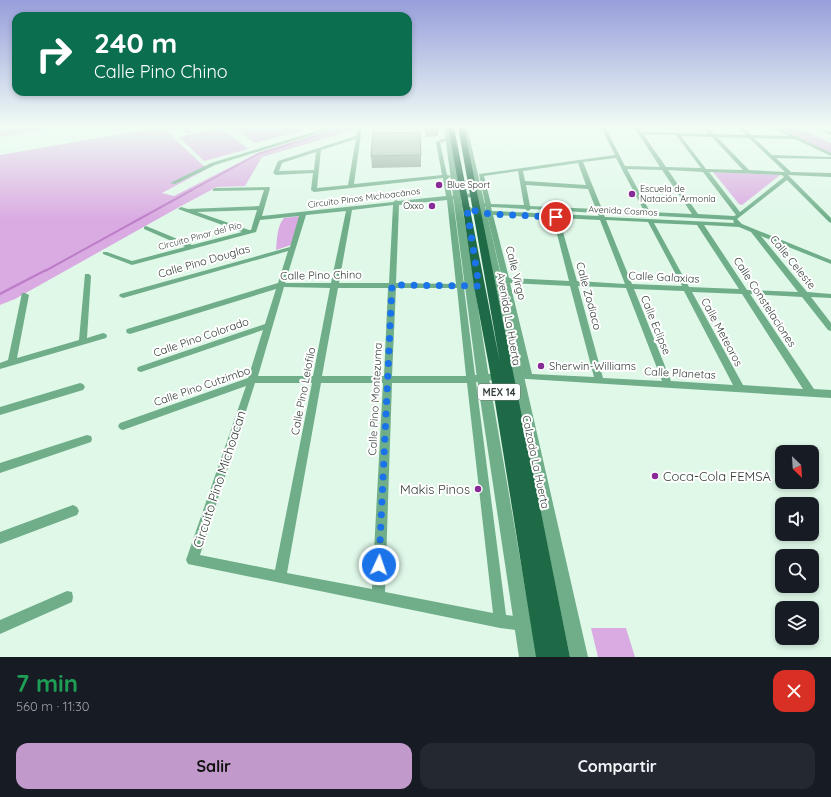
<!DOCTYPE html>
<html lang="es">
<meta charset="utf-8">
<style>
:root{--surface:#171b24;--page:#242831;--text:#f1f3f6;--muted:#9ea1a6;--accent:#c299cb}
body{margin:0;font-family:Quicksand,sans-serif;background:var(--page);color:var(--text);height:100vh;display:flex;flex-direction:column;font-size:15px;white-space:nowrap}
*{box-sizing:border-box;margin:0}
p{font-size:13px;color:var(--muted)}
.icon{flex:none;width:22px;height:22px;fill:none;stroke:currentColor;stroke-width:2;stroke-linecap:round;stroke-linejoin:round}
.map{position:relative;height:657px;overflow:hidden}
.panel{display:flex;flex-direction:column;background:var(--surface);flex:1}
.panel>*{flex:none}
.guide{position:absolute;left:12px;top:12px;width:400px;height:84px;border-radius:12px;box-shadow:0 2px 6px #0003;background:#0b6e4f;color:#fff;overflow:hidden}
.needle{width:26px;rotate:155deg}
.fabs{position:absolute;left:775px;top:445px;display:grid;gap:8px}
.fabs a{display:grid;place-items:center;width:44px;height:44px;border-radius:8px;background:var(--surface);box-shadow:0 2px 6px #0003;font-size:20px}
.pin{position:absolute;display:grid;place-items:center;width:34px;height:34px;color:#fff;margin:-17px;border:2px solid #fff;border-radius:50%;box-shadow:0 1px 4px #0007}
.me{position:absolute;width:44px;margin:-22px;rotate:3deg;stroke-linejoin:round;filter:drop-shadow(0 0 3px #0008)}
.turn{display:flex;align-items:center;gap:14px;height:84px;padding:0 16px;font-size:18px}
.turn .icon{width:52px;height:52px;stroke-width:2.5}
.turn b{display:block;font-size:28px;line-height:34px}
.round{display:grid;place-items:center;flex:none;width:42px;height:42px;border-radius:12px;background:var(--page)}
.headline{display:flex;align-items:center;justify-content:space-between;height:68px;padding:0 16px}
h1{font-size:24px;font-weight:700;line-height:30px;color:#1e9e55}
.action{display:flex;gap:8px;margin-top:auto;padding:8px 16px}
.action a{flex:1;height:46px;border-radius:12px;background:var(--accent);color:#111;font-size:16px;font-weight:700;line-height:46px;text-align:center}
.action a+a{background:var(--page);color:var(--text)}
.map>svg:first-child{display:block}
.green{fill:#daabe2}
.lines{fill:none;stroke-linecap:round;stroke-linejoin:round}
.stream-far2{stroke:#bd7ec8;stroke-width:1.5}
.stream-far1{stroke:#bd7ec8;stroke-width:2}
.stream{stroke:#bd7ec8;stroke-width:2.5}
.minor{fill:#70ae8a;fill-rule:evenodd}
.tertiary{fill:#70ae8a;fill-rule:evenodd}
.primary{fill:#1e6a46;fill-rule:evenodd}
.wall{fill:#8a9f92}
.building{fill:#a1b9aa;stroke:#718277}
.route{stroke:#1a73e8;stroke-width:7;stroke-dasharray:0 12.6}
.poi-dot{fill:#882c97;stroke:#fff;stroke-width:1.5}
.labels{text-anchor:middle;stroke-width:4;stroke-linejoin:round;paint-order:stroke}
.far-poi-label{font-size:9px;fill:#333d37;stroke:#fff;text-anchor:start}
.far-street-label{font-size:9px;fill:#333d37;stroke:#fff}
.shield{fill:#fff;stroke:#707773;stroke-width:1}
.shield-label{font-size:10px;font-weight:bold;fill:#333d37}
.street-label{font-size:11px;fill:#333d37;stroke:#fff}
.poi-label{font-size:11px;fill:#333d37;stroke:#fff;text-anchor:start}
.near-poi-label{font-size:13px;fill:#333d37;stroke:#fff;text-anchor:start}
.near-street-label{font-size:13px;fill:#333d37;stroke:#fff}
</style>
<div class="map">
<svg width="831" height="657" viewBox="0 0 831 657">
<rect width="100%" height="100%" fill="#dff8e8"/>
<!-- green -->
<path class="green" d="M33,127H57L0,137V129Z
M162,127L207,169L162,193L174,196L260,152L338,127H364L262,157L245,186L217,187L181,206L15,299L0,305V155Z
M220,127L248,149L204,161L179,137Z
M232,127H294L300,131L255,143Z
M776,127H795L831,143V154Z
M713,172L780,175L742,205L739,204Z
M301,216L291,245L276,250C277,239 277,226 284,218Z
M591,628H626L635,657H598Z"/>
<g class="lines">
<!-- stream-far2 -->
<path class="stream-far2" d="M190,191L258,154L346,127"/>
<!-- stream-far1 -->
<path class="stream-far1" d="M45,271L192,190"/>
<!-- stream -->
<path class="stream" d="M0,294L46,270"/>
<!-- minor -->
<path class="minor" d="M182,127H186L192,132L188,133Z
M358,127H362L354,184L442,175L436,142L448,137H450V139L440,143L447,175L452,176L448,178L452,196L473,193L476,195L473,197L453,199L464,284L468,286L464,288L475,375L501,373L504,374L505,376L504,378L501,379L476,382L506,615L523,617L528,619L530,624L528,629L523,631L500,628L188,564L186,560L246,386L123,430L120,429L118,426L120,423L248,378L263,330L141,372L138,371L137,369L138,367L265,324L276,289L130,334L127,333L126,331L127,329L278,283L288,251L123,298L119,296L120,294L290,247L299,216L260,220L256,232L132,265L103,254V252H107L132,261L185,247L144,229V227L146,226L192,245L242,232L178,209L181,207L188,209L259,206L264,190L213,191V189L215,188L269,187L270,188L262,216L393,202L396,200L398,201L446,196L443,178L314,192L311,190L313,173L276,175L273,173L278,161L356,136ZM356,139L348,185L317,188L321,150ZM316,152L314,170L279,171L282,163ZM447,200L456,284L396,283L399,205ZM393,205L389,283H339L352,210ZM257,210L251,230H249L197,212ZM346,211L331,283H285L306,215ZM284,287L330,288L313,376H258ZM338,288H388L384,376H322ZM396,288H457L466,376H392ZM255,383H312L275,570L200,555ZM321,383H383L372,589L287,573ZM392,383H467L493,613L385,592Z
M601,127H612L606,129L625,166L660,167L634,127H638L641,132L709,134L703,127H707L714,134L746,135L738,127H742L751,135L789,136L771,127H776L831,153V156L795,139L754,138L772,155L831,157V159L776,158L791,172L831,173V177L788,175L831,218V223L829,222L787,180L737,219L742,224L831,260V264L761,236L807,292L831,294V298L811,297L831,323V331L828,330L802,297L750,294L814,389L831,390V398L511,378L510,376L511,374L523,373L502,282L498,280L502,278L487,215L474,213L457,205L460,203L477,210L486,211V207L481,205L485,203L479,174L615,155ZM643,134L676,135L701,168L666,167ZM681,136L712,137L743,170L706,169ZM717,137L749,138L785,172L749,170ZM616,158L644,211L602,209L583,162ZM578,163L586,185L525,181L523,171ZM627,169L662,170L692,214L650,212ZM668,170L703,172L736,215L734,216L698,214ZM518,171L524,205L491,204L484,176ZM709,172L782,175L784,177L740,212ZM526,185L588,189L596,209L530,206ZM491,207L525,209L528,211L531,209L597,213L599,216L492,211ZM603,213L734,220L733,221L734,223L605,217ZM493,215L553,218L569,281L509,278ZM559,218L600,220L625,284L577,281ZM606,220L648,222L682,286L632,284ZM654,223L697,225L739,289L689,287ZM704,225L739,227L751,232L798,292L747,290ZM510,283L570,286L594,377L532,374ZM578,286L626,288L662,381L603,378ZM634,289L684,291L733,385L671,381ZM692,292L742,294L803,389L743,385Z
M813,127H818L831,132V135Z
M85,274H89L91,276L87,338L103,333L106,334L107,336L106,338L0,369V363L8,360L22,293H25L29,295L17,358L79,340Z
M80,383L83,384L85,387L83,390L0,415V407Z
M87,435L91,436L92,439L91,442L0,473V463Z
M73,505L77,507L79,511L77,515L0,544V532Z
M67,591L72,592L73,597L72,602L0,634V620Z"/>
<!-- tertiary -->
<path class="tertiary" d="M330,127H338L215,165L175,184L170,183L211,163Z
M444,127H450L489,378L537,657H519L477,378Z
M459,127H465L468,131L588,657H570L478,205L462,131Z"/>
<!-- primary -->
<path class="primary" d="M448,127H454L500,363L458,127H464L570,657H536L491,377L474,286L463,209Z"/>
</g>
<!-- wall -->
<path class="wall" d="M424,127H438V136L426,137Z
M421,155V167L372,168L371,156Z"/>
<!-- building -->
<path class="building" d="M425,127H438V131H426Z
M373,132L420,133L421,155L371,156Z"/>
<!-- sky -->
<linearGradient id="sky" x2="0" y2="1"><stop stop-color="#979edb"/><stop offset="0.58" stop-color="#f1fcf5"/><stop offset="1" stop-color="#f1fcf5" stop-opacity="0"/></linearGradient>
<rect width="831" height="219" fill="url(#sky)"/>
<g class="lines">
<!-- route -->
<path class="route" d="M379,565L392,285L479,286L467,209L490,214L556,217"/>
</g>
<!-- markers -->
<g class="poi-dot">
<circle cx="439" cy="185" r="4"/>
<circle cx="632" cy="194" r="4"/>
<circle cx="432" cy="206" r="4"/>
<circle cx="541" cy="366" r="4"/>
<circle cx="655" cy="476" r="4"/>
<circle cx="478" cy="489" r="4"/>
</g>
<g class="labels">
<!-- far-poi labels -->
<g class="far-poi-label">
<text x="447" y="188">Blue Sport</text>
<text x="640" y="192">Escuela de<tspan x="640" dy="10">Natación Armonía</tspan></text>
<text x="424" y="209" text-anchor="end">Oxxo</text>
</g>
<!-- far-street labels -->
<g class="far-street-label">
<text transform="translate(364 198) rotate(-7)" y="3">Circuito Pinos Michoacános</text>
<text transform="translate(623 211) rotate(3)" y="3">Avenida Cosmos</text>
<text transform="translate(200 236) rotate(-15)" y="3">Circuito Pinar del Río</text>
</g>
<!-- shield labels -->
<rect class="shield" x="478" y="384" width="42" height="16" rx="3"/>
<g class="shield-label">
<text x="499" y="396">MEX 14</text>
</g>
<!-- street labels -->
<g class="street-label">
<text transform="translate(204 261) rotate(-16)" y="4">Calle Pino Douglas</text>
<text transform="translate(793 262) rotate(51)" y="4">Calle Celeste</text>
<text transform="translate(516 273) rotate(76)" y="4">Calle Virgo</text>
<text transform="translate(321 275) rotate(-1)" y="4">Calle Pino Chino</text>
<text transform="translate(664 277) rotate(3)" y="4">Calle Galaxias</text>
<text transform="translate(589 296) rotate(75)" y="4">Calle Zodiaco</text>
<text transform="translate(765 302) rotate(57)" y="4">Calle Constelaciones</text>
<text transform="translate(509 319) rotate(80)" y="4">Avenida La Huerta</text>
<text transform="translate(656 325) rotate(68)" y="4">Calle Eclipse</text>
<text transform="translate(722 332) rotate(62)" y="4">Calle Meteoros</text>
<text transform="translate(201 337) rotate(-19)" y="4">Calle Pino Colorado</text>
<text transform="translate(680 373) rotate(3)" y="4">Calle Planetas</text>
<text transform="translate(202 386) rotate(-19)" y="4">Calle Pino Cutzimbo</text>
<text transform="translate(303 391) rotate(-79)" y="4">Calle Pino Leiofilo</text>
<text transform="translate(375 399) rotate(-87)" y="4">Calle Pino Montezuma</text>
<text transform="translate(536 462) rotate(78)" y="4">Calzada La Huerta</text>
</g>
<!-- poi labels -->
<g class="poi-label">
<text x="549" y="370">Sherwin-Williams</text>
</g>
<!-- near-poi labels -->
<g class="near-poi-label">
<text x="663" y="481">Coca-Cola FEMSA</text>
<text x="470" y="494" text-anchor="end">Makis Pinos</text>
</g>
<!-- near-street labels -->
<g class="near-street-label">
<text transform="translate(219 479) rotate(-72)" y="5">Circuito Pino Michoacan</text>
</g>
</g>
</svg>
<div class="fabs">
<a><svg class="needle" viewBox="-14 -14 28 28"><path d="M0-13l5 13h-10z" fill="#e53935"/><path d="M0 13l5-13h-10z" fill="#9ea1a6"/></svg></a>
<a><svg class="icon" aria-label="sound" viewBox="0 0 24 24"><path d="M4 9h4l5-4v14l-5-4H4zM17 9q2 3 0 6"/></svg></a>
<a><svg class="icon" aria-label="search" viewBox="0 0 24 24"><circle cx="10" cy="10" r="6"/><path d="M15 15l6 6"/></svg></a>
<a><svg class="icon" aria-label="layers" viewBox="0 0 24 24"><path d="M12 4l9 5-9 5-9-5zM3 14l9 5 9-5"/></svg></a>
</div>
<div class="pin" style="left:556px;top:217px;background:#d93025"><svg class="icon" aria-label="arrive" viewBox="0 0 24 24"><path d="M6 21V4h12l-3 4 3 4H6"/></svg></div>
<svg class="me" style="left:379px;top:565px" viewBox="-20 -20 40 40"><circle r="17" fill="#1a73e8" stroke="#fff" stroke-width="3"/><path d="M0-11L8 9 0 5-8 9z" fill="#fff"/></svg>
<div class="guide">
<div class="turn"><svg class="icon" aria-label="right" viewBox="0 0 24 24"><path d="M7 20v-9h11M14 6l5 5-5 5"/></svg><div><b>240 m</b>Calle Pino Chino</div></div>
</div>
</div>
<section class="panel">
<div class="headline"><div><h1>7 min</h1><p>560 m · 11:30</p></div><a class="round" style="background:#d93025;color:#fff"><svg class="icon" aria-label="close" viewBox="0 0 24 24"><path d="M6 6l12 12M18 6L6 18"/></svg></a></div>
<div class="action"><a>Salir</a><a>Compartir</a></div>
</section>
